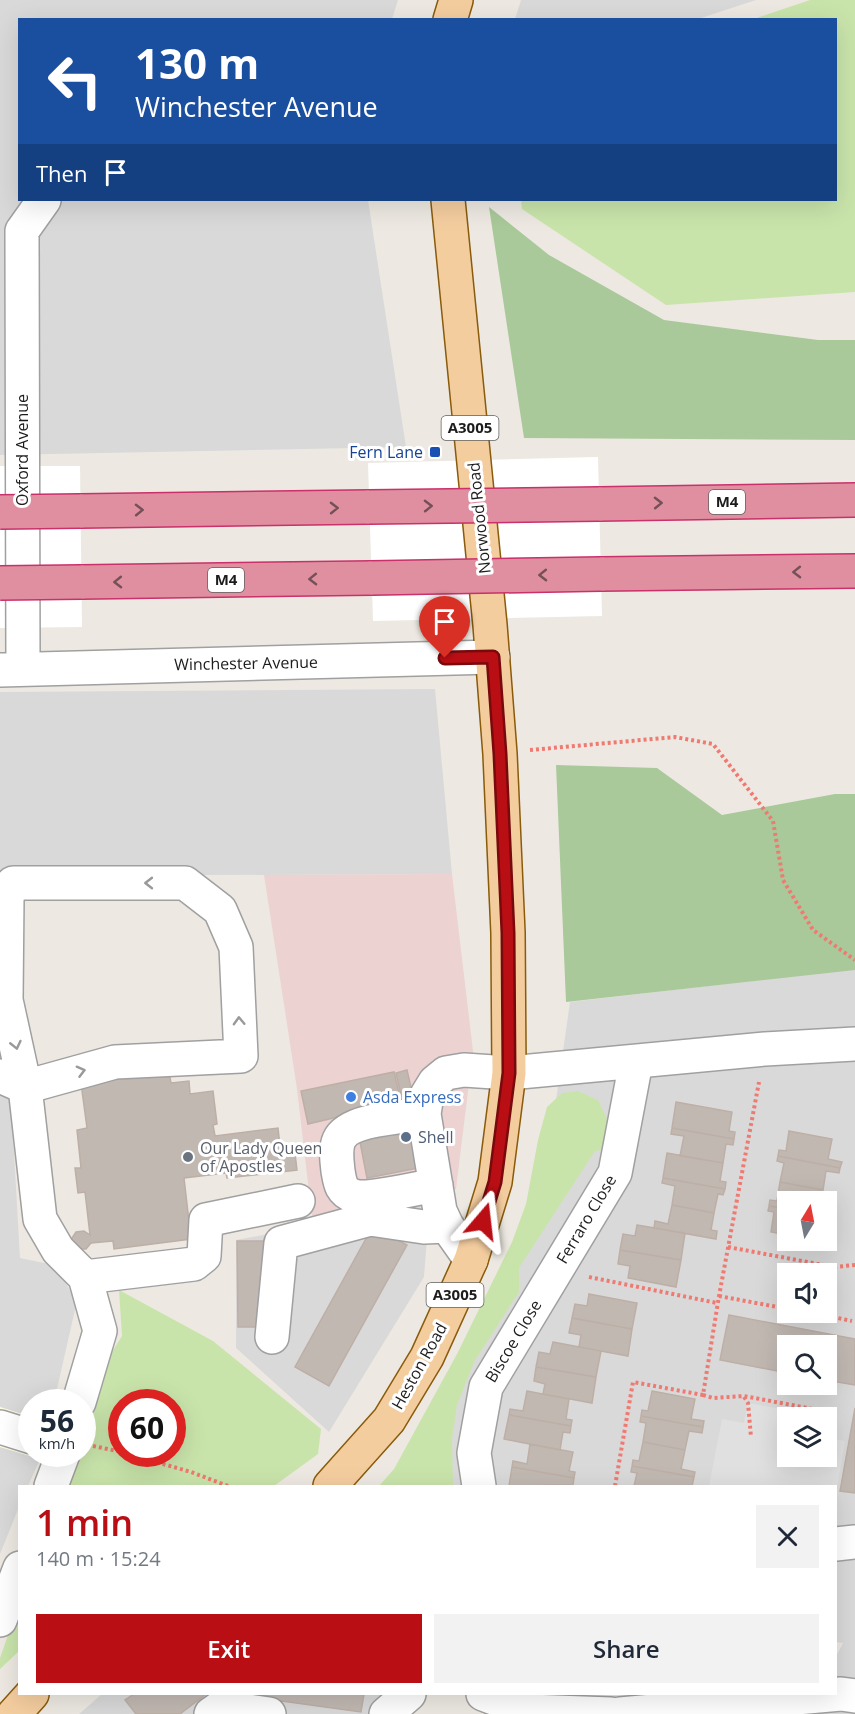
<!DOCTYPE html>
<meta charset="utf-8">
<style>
:root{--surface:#fff;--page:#f2f2f3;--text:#1f2937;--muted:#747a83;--accent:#b90e14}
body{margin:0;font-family:"Open Sans",sans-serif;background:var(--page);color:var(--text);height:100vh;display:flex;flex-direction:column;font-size:22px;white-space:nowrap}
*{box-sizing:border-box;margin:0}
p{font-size:20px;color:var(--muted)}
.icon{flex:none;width:33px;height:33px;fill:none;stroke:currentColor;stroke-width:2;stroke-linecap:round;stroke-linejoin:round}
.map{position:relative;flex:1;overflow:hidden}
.side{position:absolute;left:18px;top:1485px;width:819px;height:210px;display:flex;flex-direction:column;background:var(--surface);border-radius:0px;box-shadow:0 6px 24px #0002}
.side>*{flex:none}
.top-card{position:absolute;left:18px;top:18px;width:819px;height:183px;border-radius:0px;box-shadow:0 6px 24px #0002;background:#1a4fa0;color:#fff;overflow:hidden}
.needle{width:39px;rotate:10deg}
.controls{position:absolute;left:777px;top:1191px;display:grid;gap:12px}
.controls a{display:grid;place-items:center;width:60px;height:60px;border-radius:0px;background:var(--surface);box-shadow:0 6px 24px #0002;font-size:30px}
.speed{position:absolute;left:18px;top:1389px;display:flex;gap:12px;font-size:30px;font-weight:700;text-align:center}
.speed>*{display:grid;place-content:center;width:78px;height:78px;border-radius:50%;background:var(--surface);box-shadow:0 6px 24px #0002;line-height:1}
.speed small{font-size:15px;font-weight:400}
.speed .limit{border:9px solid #d22;background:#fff;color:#111}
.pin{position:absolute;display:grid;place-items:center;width:51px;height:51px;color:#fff;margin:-62px -26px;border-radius:50% 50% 50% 0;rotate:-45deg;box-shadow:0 0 6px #0007}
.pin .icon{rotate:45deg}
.me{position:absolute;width:66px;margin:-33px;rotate:17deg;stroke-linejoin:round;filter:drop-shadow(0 0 4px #0008)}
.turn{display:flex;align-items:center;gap:21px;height:126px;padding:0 18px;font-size:27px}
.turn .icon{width:78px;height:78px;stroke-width:2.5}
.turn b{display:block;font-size:42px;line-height:51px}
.then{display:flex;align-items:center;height:57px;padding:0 18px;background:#0003;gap:12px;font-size:22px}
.round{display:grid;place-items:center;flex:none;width:63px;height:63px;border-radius:0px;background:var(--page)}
.head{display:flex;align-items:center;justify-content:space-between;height:102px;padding:0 18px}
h1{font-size:36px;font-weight:600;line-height:45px;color:var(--accent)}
.action{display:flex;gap:12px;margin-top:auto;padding:12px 18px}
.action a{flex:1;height:69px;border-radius:0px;background:var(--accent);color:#fff;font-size:24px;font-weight:600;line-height:69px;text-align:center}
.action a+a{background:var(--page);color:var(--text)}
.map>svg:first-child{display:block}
.residential{fill:#dad9d9;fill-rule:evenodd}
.commercial{fill:#edd2d2}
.education{fill:#fcfbdc}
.grass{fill:#c9e4ab;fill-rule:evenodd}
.forest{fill:#a9c99a}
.parking{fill:#e0e0e0}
.pier{fill:#fff}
.building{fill:#c1b8b2;stroke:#bdafa6;stroke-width:1.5}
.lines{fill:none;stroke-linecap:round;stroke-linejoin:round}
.minor-casing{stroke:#a0a0a0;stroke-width:36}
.major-casing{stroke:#895b0b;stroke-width:36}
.highway-casing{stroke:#ca306a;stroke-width:36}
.path{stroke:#ef7a71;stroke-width:4;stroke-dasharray:3 3;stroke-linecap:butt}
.minor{stroke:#fff;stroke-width:33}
.major{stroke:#f4cd9f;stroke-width:33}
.highway{stroke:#df8fa0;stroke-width:33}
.highway-bridge-casing{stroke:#ca306a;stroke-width:36;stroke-linecap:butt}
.highway-bridge{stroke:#df8fa0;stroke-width:33}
.oneway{stroke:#745057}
.oneway2{stroke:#999}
.route-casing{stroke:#78090d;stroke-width:15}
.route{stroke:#b90e14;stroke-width:10}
.transit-dot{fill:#1a4fb4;stroke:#fff;stroke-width:2}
.shop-dot{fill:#3f7fe0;stroke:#fff;stroke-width:2}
.service-dot{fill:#5c6f8a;stroke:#fff;stroke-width:2}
.worship-dot{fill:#6b7280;stroke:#fff;stroke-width:2}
.labels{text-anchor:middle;stroke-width:6;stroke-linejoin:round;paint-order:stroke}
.shield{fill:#fff;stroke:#606060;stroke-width:1.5}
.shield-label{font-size:15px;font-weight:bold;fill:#1c1c1c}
.street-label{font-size:16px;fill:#1c1c1c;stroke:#fff}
.transit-label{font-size:16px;fill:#164399;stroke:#fff;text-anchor:end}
.shop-label{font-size:16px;fill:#366cbe;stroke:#fff;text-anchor:start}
.service-label{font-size:16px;fill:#4e5e75;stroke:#fff;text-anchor:start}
.worship-label{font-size:16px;fill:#5b616d;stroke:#fff;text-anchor:start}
</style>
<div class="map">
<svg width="855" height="1714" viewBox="0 0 855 1714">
<rect width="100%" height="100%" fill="#ede9e2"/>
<!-- residential -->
<path class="residential" d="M0,0H398L392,19L20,20V200H368L406,447L0,455Z
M521,0H756L698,19H515Z
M435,689L452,874L0,876V692Z
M0,904L20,1258L54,1265L77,1301L54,1402H32L31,1417L0,1407Z
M855,969V1714H800L836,1694V1656L843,1643L836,1642V1486H406L543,1191L570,1002ZM788,1202H826V1240H788ZM788,1274H826V1312H788ZM788,1346H826V1384H788ZM788,1418H826V1456H788Z
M419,1199L427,1238L424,1277L329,1432L236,1348V1240L313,1226Z
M0,1447L40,1459L28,1486H20L19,1507L0,1554Z
M102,1694H389L401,1714H79Z"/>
<!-- commercial -->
<path class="commercial" d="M452,874L473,1051L456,1189L313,1226L297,1089L264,875Z"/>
<!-- education -->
<path class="education" d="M0,1407L31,1417L32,1454H41L40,1459L0,1447Z"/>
<!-- grass -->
<path class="grass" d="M810,0H855V292L666,305L522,209L521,200H836V20L754,19Z
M578,1091L598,1100L608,1121V1149L595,1151L519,1268V1292L474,1362L457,1405L452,1439L453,1486H379L394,1469L457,1354L512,1242L526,1204L538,1140L547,1107L562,1093Z
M119,1290L213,1341L321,1429L318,1454L274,1486H62L74,1454H82L83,1429L108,1358L122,1336ZM122,1402H172V1454H122Z
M19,1604V1651L0,1669V1658Z"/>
<!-- forest -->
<path class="forest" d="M489,207L549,255L664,320L818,340H855V440L524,438Z
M556,765L657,768L722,815L835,794H855V970L566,1002Z"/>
<!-- parking -->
<path class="parking" d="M748,1403L830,1418L827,1435L826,1418H788V1456H826L827,1438L845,1441L836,1493V1486H709L722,1419L744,1423Z"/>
<!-- pier -->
<path class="pier" d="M598,457L602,616L373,621L368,463Z
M0,466H80L82,627L0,628Z"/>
<!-- building -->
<path class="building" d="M168,1065L171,1083L189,1081L190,1094L213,1091L217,1124L213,1125L215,1136L278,1128L280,1146L294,1145L297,1170L227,1178L226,1173L184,1178L191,1239L114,1249L113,1241L91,1243L86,1249H79L73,1245L72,1238L76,1232L84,1231L90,1235L85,1192L78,1193L75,1168H81L77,1130L87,1128L80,1076Z
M407,1070L413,1096L402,1099L396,1073Z
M394,1072L401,1102L308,1124L301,1091Z
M395,1098L403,1134L442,1126L449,1162L367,1178L360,1142L369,1140L362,1105Z
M676,1102L732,1112L729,1131L735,1132L734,1139L672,1128Z
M672,1128L734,1139L733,1145L726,1144L723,1163L680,1156L684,1136L671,1134Z
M789,1131L832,1139L828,1159L842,1162L840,1168L778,1156L779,1150L786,1151Z
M667,1153L723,1163L720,1181L726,1182L725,1189L663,1178Z
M778,1156L840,1168L839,1173L826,1171L823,1190L780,1182L784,1163L777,1161Z
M663,1178L725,1189L723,1195L718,1194L714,1213L672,1205L675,1186L662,1183Z
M780,1182L823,1190L820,1202H788V1209L769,1206L770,1200L777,1201Z
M672,1205L714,1213L711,1230L717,1231L716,1239L654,1228L655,1221L668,1224Z
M769,1206L788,1209V1235L771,1232L774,1212L768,1211Z
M637,1225L685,1233L681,1260L620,1250L623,1234L635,1236Z
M373,1226L407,1245L329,1386L295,1367Z
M237,1241H266L267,1327H238Z
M620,1250L681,1260L676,1287L628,1278L630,1266L618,1264Z
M589,1294L637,1303L632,1329L572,1318L575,1304L587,1306Z
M729,1315L855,1339V1385L826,1380V1346H788V1373L720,1360Z
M572,1318L632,1329L628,1356L579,1347L581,1335L569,1333Z
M553,1342L601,1351L596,1377L536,1367L539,1352L550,1354Z
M536,1367L596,1377L592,1403L543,1394L545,1384L534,1381Z
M527,1391L569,1399L566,1419L572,1420L571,1426L509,1415L510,1409L523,1411Z
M652,1391L695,1399L691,1419L704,1421L703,1427L641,1416L642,1410L648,1411Z
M855,1408V1493L840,1491Z
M509,1415L571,1426L570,1433L563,1432L560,1450L504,1439Z
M641,1416L703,1427L702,1433L689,1431L685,1450L643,1442L646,1423L640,1422Z
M643,1442L685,1450L681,1469L695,1472L694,1477L632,1466L633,1460L639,1461Z
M530,1444L573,1452L569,1471L575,1472L574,1478L512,1467L513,1461L527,1464Z
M632,1466L694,1477L692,1486H634L637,1473L631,1472Z
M512,1467L574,1478L573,1485L509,1486Z
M134,1694H206L180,1714H136L125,1700Z
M231,1694H364L361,1712Z"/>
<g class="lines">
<!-- minor casing -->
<g class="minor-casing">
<path id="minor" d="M22,231L23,669
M22,231L44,200
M0,670L493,657
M0,1076L25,1087L115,1062L241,1056L236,947L220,910L185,883H13L7,897L6,1000L25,1087L40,1219L58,1250L85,1277
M424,1114C403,1117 348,1119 339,1140C335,1149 337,1161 338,1171C340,1183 341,1192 354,1196C368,1200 419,1188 436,1185
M471,1260L447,1226L440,1211L424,1114L427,1095L435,1082L446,1073L464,1070L509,1073L765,1049L855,1044
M85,1277L194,1264L204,1256L206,1220L298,1201
M272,1337L281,1243L370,1219L424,1227L447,1226
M79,1402L100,1331L85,1277
M0,1427L32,1437
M51,1486L63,1454
M479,1486L474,1453L486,1387L615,1173L636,1062
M836,1544L855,1542
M0,1620L20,1568
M483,1694L528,1711L611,1714
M211,1714L221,1707L269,1714
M386,1714L409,1694
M620,1714L841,1694L855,1696"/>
</g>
<!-- major casing -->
<g class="major-casing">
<path id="major" d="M450,20L456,0
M330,1486L389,1420L427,1357L471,1260L495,1182L509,1073L508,933L500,754L490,625L448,200
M14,1714L32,1694"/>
</g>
<!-- highway casing -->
<g class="highway-casing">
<path id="highway" d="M599,504L855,500
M80,511L369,507
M601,574L855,571
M81,582L372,578"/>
</g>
<!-- path -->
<path class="path" d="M530,750L675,737L713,744L773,821L783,880L813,930L855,960
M728,1247L834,1267L855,1265
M589,1277L717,1303
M719,1296L788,1309
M809,1312L852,1321
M703,1395L713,1398L744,1396L834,1413L830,1439L826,1442
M744,1397L748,1403L751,1437
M93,1446L122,1452
M128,1454L191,1472L228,1486
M615,1486L633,1382L703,1395L719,1296L759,1082"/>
<!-- minor -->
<use href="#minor" class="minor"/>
<!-- major -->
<use href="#major" class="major"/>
<!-- highway -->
<use href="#highway" class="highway"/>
<!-- highway-bridge casing -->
<g class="highway-bridge-casing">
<path id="highway-bridge" d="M369,507L599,504
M0,512L80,511
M372,578L601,574
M0,583L81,582"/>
</g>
<!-- highway-bridge -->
<use href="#highway-bridge" class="highway-bridge"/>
</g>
<!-- one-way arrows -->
<defs><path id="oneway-chevron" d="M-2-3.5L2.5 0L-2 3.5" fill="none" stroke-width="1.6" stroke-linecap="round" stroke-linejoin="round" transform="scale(1.5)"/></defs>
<g class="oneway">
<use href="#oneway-chevron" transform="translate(658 503) rotate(-1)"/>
<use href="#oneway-chevron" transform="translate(428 506) rotate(-1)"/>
<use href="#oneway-chevron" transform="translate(334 508) rotate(-1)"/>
<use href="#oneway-chevron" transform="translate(139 510) rotate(-1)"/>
<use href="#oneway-chevron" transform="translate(797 572) rotate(179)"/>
<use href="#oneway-chevron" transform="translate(543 575) rotate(179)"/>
<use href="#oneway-chevron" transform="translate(313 579) rotate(179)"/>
<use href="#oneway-chevron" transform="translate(118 582) rotate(179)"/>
</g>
<g class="oneway2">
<use href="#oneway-chevron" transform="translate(149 883) rotate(180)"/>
<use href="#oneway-chevron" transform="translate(239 1021) rotate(-92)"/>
<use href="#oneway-chevron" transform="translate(16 1045) rotate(77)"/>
<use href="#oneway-chevron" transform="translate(81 1071) rotate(-15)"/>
</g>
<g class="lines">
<!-- route casing -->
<g class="route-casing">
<path id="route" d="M445,658L493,657L500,754L508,933L509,1073L495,1182L483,1221"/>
</g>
<!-- route -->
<use href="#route" class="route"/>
</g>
<!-- markers -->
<rect class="transit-dot" x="429" y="446" width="12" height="12" rx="3"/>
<circle class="shop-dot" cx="351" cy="1097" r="6"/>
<circle class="service-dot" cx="406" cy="1137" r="6"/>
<circle class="worship-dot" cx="188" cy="1157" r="6"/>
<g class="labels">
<!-- shield labels -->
<g class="shield">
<rect x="441.5" y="416" width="57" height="24" rx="4.5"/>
<rect x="709" y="490" width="36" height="24" rx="4.5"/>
<rect x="208" y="568" width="36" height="24" rx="4.5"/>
<rect x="426.5" y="1283" width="57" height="24" rx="4.5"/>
</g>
<g class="shield-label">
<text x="470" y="433">A3005</text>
<text x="727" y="507">M4</text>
<text x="226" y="585">M4</text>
<text x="455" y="1300">A3005</text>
</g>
<!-- street labels -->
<g class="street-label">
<text transform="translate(22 450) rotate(-90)" y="6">Oxford Avenue</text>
<text transform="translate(479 518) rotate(-96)" y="6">Norwood Road</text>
<text transform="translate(246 663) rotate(-1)" y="6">Winchester Avenue</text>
<text transform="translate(586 1219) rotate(-59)" y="6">Ferraro Close</text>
<text transform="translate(513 1341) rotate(-59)" y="6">Biscoe Close</text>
<text transform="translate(419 1366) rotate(-61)" y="6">Heston Road</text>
</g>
<!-- transit labels -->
<g class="transit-label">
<text x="423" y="458">Fern Lane</text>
</g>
<!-- shop labels -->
<g class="shop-label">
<text x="363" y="1103">Asda Express</text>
</g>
<!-- service labels -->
<g class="service-label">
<text x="418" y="1143">Shell</text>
</g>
<!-- worship labels -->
<g class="worship-label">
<text x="200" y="1154">Our Lady Queen<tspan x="200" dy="18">of Apostles</tspan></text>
</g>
</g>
</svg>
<div class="controls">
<a><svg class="needle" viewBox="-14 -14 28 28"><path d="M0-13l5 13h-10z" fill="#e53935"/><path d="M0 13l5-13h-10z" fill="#747a83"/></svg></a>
<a><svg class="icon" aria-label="sound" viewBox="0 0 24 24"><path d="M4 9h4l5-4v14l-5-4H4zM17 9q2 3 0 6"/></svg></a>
<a><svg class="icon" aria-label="search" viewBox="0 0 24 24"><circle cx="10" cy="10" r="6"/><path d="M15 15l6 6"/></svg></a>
<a><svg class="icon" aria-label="layers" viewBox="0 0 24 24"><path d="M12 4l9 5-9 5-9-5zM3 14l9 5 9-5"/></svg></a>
</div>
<div class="speed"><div>56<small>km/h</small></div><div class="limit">60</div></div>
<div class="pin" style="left:445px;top:658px;background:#d93025"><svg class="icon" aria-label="arrive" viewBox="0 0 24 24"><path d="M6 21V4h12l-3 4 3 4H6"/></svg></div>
<svg class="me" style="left:483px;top:1221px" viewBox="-20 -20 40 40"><path d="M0-17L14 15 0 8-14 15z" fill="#b90e14" stroke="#fff" stroke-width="4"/></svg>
<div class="top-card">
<div class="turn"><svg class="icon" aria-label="left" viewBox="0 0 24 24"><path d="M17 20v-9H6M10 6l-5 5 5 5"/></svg><div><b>130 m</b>Winchester Avenue</div></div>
<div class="then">Then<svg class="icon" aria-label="arrive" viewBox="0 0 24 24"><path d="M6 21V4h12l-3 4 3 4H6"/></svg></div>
</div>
<section class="side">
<div class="head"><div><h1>1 min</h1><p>140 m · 15:24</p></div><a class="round"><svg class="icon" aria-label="close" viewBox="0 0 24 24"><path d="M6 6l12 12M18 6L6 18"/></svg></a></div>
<div class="action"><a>Exit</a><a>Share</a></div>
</section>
</div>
